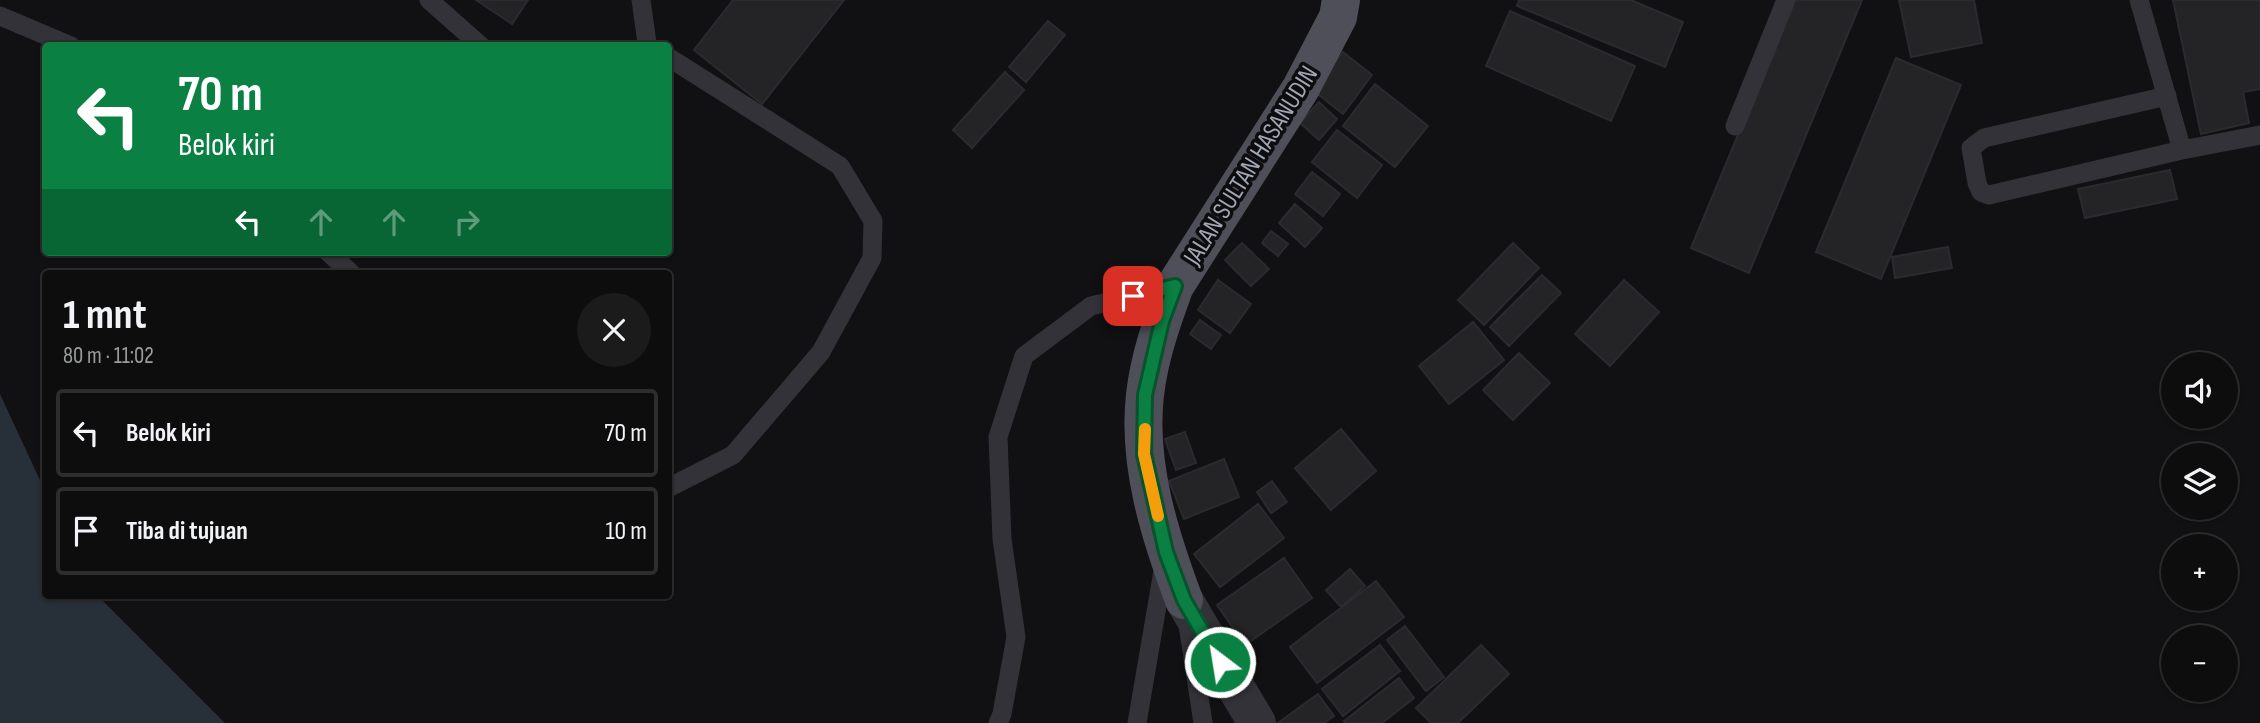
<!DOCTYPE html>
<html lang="id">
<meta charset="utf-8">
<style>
:root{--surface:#0d0d0e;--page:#1b1b1c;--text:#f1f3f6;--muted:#9a9c9e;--line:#2d2d2e}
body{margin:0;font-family:"Sofia Sans Condensed",sans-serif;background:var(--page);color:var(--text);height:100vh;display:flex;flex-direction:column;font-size:26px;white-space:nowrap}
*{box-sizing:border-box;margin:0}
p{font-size:23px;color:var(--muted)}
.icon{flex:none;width:38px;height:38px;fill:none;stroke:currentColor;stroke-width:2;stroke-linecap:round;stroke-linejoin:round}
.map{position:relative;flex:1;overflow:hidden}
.sheet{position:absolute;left:42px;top:270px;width:630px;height:329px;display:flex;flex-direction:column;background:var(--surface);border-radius:7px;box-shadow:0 2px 5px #0004,0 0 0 2px var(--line)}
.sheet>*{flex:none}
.guide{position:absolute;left:42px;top:42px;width:630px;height:214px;border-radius:7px;box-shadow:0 2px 5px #0004,0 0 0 2px var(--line);background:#0b8043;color:#fff;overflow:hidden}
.fabs{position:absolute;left:2161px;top:352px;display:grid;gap:14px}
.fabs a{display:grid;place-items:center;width:77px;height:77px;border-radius:50%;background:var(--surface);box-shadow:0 2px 5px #0004,0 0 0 2px var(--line);font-size:35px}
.pin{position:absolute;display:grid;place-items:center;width:60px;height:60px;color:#fff;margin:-30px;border-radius:14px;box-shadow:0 4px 10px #0006}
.me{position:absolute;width:77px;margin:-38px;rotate:329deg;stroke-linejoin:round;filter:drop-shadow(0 0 5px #0008)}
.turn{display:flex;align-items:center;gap:24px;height:147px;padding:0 21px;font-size:32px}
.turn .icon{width:91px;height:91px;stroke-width:2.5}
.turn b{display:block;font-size:49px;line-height:60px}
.lanes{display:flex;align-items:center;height:66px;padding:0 21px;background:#0003;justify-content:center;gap:35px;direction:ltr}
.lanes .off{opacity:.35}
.round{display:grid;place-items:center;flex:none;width:74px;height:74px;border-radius:37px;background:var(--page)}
.head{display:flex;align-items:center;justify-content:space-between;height:119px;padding:0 21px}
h1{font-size:42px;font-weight:700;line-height:52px}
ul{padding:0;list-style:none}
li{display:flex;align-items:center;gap:21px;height:88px;margin:0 14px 10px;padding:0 7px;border:4px solid var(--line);border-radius:7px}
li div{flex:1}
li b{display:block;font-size:26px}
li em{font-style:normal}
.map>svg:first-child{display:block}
.water{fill:#272f38}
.building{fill:#242427;stroke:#2b2b2f;stroke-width:2}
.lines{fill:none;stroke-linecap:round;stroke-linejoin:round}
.lane{stroke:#323238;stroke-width:19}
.street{stroke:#323238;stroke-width:38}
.primary{stroke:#4e4f58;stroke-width:38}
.route-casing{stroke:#07532c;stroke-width:18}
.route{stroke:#0b8043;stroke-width:12}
.slow{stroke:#f59e0b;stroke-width:12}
.labels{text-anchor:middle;stroke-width:7;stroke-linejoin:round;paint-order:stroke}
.street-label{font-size:26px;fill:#a1a6b5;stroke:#0d0c0e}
</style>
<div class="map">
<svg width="2260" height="723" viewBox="0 0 2260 723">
<rect width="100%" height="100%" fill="#111113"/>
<!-- water -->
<path class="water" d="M0,394L45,491L46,595H97L225,723H0Z"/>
<!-- building -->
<path class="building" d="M476,0H528L512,24Z
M733,0H844L762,104L694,50Z
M1519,0H1631L1683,22L1665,67L1517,6Z
M1794,0H1862L1749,273L1691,248Z
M1899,0H1974L1982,43L1911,57Z
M2173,0H2260V89L2243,92L2249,123L2201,134Z
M1510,11L1635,66L1611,121L1486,66Z
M1048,21L1065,35L1026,82L1009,67Z
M1343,52L1372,75L1343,114L1314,91Z
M1896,58L1961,85L1881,279L1816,252Z
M1005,72L1024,90L972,148L953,130Z
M1375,84L1428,126L1395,167L1343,126Z
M1319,102L1337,119L1319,140L1300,123Z
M1337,130L1382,165L1357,198L1312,162Z
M2170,170L2177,199L2085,218L2078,189Z
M1312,172L1340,194L1323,216L1295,194Z
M1295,204L1322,228L1305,247L1279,223Z
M1271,231L1288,244L1278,256L1262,243Z
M1242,243L1269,269L1251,286L1225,260Z
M1513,243L1539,268L1484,325L1458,300Z
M1948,247L1952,268L1895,278L1892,257Z
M1542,275L1561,293L1509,346L1490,327Z
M1218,280L1251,304L1230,333L1198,310Z
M1624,280L1659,312L1610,366L1575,334Z
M1200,320L1221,335L1211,349L1190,334Z
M1473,322L1504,360L1449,404L1419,366Z
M1519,353L1550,383L1513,420L1483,390Z
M1341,429L1376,471L1331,510L1295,468Z
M1185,432L1196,463L1176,470L1165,439Z
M1224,459L1239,497L1184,519L1169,481Z
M1272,481L1287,502L1271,513L1257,492Z
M1258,504L1284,538L1220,587L1194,554Z
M1284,558L1312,598L1245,645L1217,605Z
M1350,569L1365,586L1341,607L1326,590Z
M1376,581L1404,617L1317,683L1290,647Z
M1405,626L1444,677L1426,691L1387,640Z
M1380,645L1400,671L1343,716L1322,689Z
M1481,645L1509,674L1458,723H1431L1416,708Z
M1399,678L1414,698L1382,723H1345L1344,721Z
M1318,694L1334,716L1324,723H1278Z"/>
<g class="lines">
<!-- lane -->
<path class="lane" d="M429,0L481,46
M641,0L647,43
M2139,0L2182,150L2260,135
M0,16L71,46
M668,57L840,166L873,221L872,258L821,352L733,455L668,488
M2167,96L1984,138L1971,148L1977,183L1981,192L1989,195L2182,150
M1735,126L1786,0
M328,252L351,273
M1188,625L1203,723
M998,723L1002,714L1016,637L1002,539L998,437L1024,356L1091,306L1175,286
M1137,723L1164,565"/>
<!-- street -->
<path class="street" d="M1184,600L1257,723"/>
<!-- primary -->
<path class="primary" d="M1184,600C1160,536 1137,464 1145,395C1149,358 1162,321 1175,286L1301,88L1338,17L1341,0"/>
</g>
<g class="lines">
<!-- route casing -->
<g class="route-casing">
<path id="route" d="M1133,296L1175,286L1162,321L1145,395L1144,454L1166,552L1184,600L1220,662"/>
</g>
<!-- route -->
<use href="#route" class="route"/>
<!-- slow -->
<path class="slow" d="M1145,429L1144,454L1158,516"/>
</g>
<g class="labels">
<!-- street labels -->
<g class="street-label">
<text transform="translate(1250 165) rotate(-58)" y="9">JALAN SULTAN HASANUDIN</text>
</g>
</g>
</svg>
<div class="fabs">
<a><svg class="icon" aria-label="sound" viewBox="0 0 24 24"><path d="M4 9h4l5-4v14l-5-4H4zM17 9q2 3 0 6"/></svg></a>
<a><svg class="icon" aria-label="layers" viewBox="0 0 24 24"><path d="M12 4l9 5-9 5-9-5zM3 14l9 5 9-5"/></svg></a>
<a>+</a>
<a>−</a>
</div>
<div class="pin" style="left:1133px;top:296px;background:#d93025"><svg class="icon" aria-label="arrive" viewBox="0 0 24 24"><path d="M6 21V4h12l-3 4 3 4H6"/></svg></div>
<svg class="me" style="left:1220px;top:662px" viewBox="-20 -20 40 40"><circle r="17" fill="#0b8043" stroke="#fff" stroke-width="3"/><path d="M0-11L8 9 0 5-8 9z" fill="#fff"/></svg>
<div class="guide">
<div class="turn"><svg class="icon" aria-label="left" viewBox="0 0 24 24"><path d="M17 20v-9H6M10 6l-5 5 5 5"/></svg><div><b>70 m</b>Belok kiri</div></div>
<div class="lanes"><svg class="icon" aria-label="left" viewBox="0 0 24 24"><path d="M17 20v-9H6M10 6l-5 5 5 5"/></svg><svg class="icon off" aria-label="ahead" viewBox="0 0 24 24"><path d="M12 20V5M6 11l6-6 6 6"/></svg><svg class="icon off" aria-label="ahead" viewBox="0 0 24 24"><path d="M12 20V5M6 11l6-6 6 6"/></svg><svg class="icon off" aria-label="right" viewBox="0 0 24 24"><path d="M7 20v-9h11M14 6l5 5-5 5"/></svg></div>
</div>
<section class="sheet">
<div class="head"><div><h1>1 mnt</h1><p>80 m · 11:02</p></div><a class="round"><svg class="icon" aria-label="close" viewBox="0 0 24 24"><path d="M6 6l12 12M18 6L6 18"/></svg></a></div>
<ul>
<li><svg class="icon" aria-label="left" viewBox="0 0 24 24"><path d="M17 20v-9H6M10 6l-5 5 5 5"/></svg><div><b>Belok kiri</b></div><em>70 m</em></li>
<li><svg class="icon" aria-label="arrive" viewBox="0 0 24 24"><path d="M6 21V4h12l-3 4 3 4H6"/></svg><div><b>Tiba di tujuan</b></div><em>10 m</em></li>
</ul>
</section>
</div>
